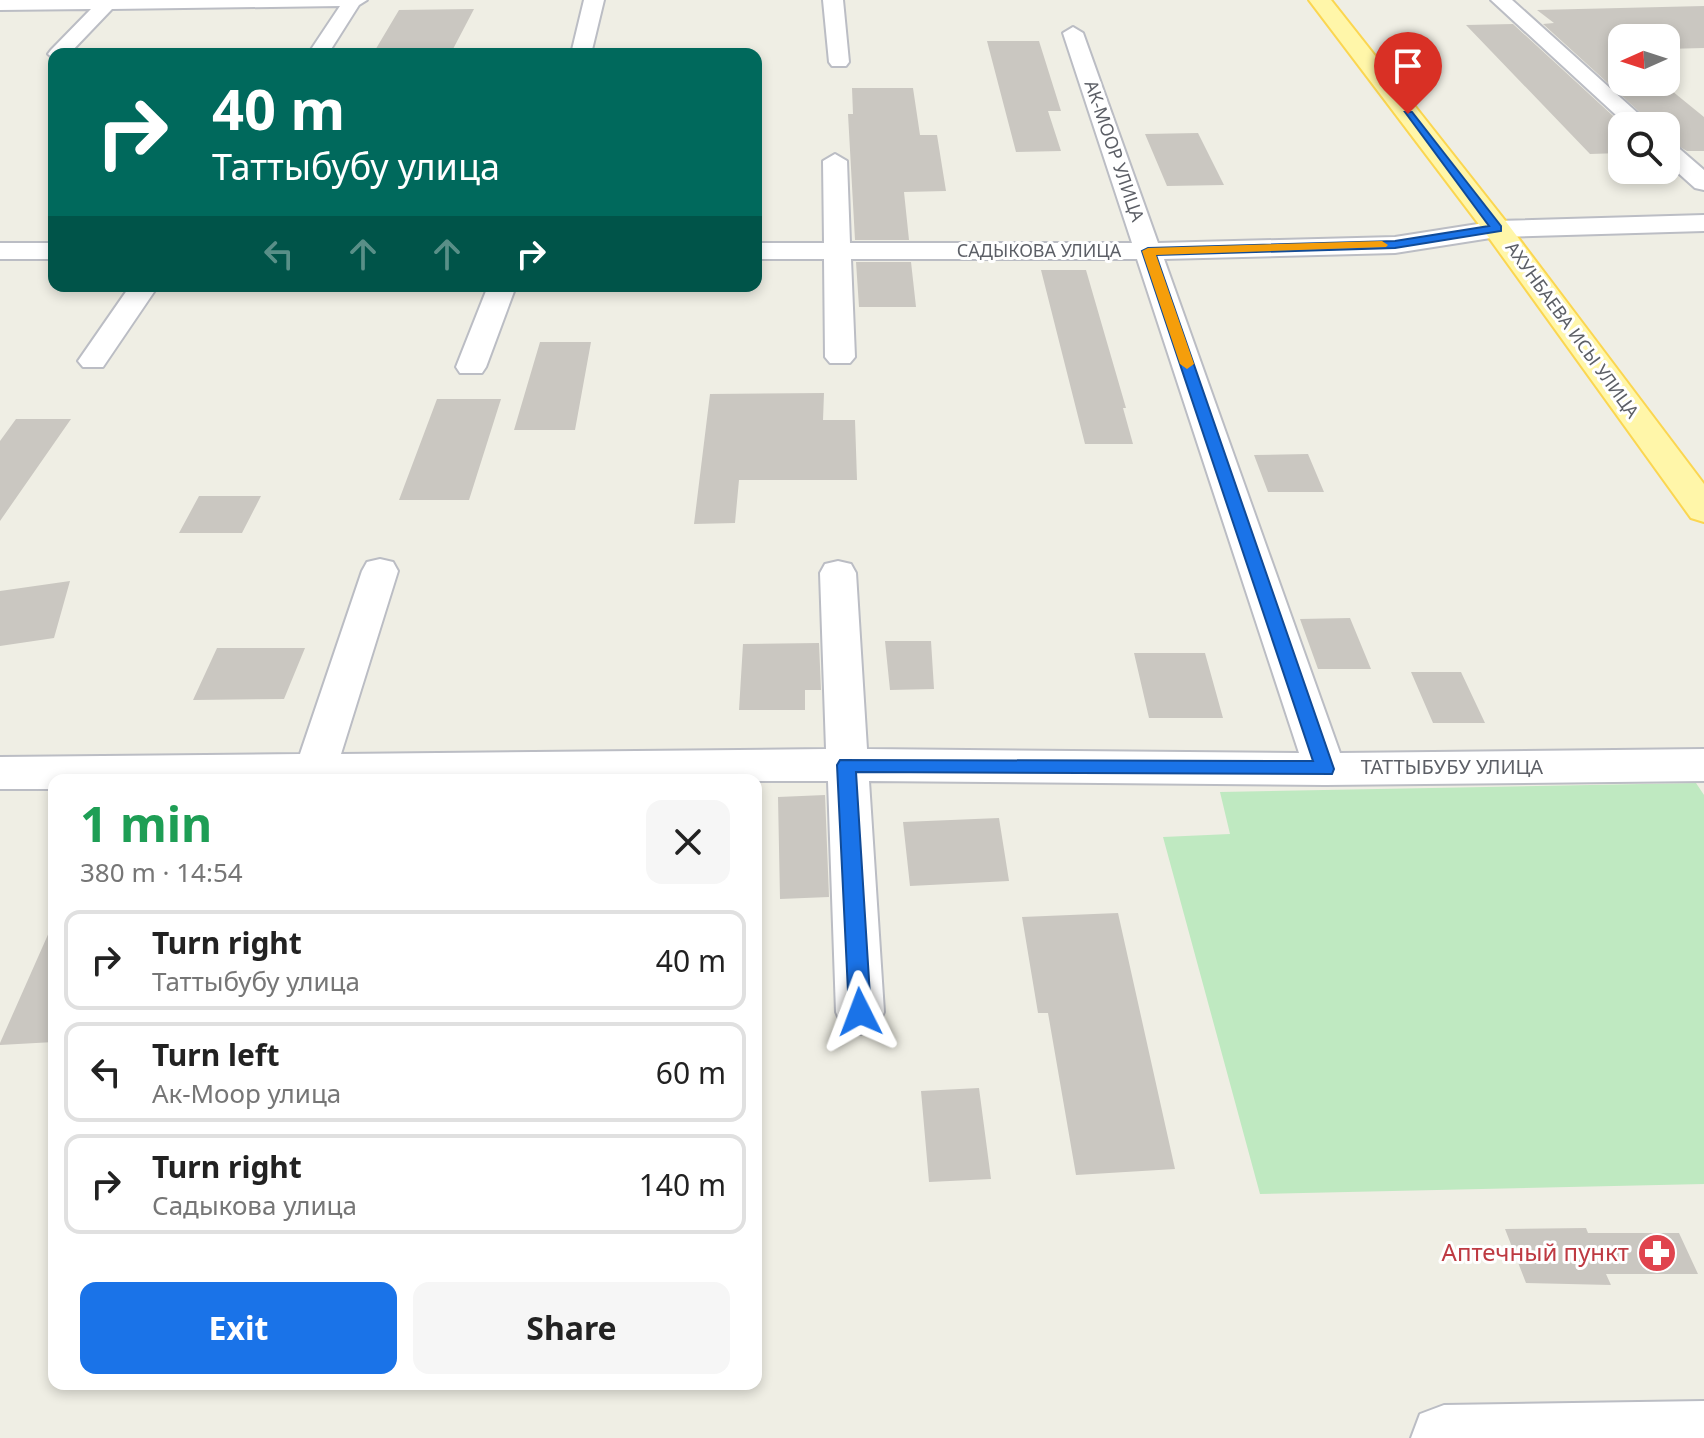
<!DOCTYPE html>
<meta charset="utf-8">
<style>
:root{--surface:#fff;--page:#f6f6f6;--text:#222;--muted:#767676;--line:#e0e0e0;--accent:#1a73e8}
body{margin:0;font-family:"Noto Sans",sans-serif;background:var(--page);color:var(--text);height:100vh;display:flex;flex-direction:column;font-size:30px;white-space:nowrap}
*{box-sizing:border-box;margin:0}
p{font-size:26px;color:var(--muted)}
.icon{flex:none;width:44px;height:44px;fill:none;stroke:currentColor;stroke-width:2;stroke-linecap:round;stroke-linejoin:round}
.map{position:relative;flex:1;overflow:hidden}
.sheet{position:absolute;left:48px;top:774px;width:714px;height:616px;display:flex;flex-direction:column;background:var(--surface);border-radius:16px;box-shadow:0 4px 12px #0003}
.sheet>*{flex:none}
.top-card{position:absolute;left:48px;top:48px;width:714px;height:244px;border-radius:16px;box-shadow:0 4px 12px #0003;background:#00695c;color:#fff;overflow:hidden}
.needle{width:52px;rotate:267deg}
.buttons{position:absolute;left:1608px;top:24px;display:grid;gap:16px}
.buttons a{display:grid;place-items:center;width:72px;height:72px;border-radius:16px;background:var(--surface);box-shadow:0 4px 12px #0003;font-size:40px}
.pin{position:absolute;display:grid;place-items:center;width:68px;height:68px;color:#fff;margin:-82px -34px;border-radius:50% 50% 50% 0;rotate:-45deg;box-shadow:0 0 8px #0007}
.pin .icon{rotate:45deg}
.me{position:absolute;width:88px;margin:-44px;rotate:357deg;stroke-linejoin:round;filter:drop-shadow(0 0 6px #0008)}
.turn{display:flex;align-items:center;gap:28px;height:168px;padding:0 32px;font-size:36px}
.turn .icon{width:104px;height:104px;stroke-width:2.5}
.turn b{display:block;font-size:56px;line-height:68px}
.lanes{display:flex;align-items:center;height:76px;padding:0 32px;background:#0003;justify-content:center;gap:40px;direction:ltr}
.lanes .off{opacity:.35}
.round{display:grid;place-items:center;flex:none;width:84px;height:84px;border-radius:16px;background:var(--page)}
.headline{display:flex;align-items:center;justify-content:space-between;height:136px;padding:0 32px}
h1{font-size:48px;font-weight:700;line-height:60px;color:#1e9e55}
.cta{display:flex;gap:16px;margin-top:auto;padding:16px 32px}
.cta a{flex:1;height:92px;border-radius:16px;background:var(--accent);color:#fff;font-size:32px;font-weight:700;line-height:92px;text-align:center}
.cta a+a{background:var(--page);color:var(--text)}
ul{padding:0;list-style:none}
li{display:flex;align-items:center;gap:24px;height:100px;margin:0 16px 12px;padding:0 16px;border:4px solid var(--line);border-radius:16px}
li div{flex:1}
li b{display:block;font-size:30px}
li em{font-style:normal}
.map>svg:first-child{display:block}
.green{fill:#bfe9c1}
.building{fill:#cac7c1}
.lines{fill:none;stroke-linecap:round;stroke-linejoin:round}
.minor-casing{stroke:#bbbdc4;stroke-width:4}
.tertiary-casing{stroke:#bbbdc4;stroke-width:4}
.primary-casing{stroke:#fbd651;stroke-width:4}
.minor{fill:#fff;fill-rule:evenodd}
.tertiary{fill:#fff;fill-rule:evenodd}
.primary{fill:#fff6a9;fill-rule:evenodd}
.route{fill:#1a73e8;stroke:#114b97;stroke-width:2}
.slow{fill:#f59e0b}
.labels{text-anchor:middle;stroke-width:6;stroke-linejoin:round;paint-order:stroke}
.far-street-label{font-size:18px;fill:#5c5f66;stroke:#fff}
.street-label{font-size:20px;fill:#5c5f66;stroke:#fff}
.near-health-label{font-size:24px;fill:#be3a42;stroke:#fff;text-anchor:end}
</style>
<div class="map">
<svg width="1704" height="1438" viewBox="0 0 1704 1438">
<rect width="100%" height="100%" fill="#efeee4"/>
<!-- green -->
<path class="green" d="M1696,783L1704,795V1184L1260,1194L1163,837L1230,834L1220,792Z"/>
<!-- building -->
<path class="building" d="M1704,6V48L1666,49V38H1622L1620,50L1622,82H1661L1704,117V151H1687L1666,139V126H1655L1543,24L1554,23L1537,10Z
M474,9L452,51L374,52L399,10Z
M1513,24L1624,126L1622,153L1590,154L1466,25Z
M987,41H1039L1061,111H1048L1061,151L1016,152Z
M852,88H913L920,135H937L946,191L904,192L909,240H855L848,114H853Z
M1198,133L1224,185L1167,186L1145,134Z
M856,262H911L916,307H859Z
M1041,270H1086L1126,408H1123L1133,444H1085Z
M540,342H591L575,430H514Z
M824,393L823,420H855L857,480H739L735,523L694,524L710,394Z
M437,399H501L469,500H399Z
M16,419H71L0,521V441Z
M1308,454L1324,492H1268L1254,455Z
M199,496H261L242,533H179Z
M70,581L54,638L0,646V591Z
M1350,618L1371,669H1318L1300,619Z
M885,641H931L934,689L890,690Z
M819,643L821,690H805V710H739L743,644Z
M217,648H305L284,699L193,700Z
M1134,653H1205L1223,718H1149Z
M1411,672H1461L1485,723H1433Z
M825,795L829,897L780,899L778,797Z
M999,818L1009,881L910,886L903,822Z
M1118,913L1175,1169L1076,1175L1048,1013H1038L1022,917Z
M54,921V1042L0,1045V1043Z
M979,1088L991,1179L929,1182L921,1091Z
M1586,1228L1588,1233H1679L1698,1274H1606L1611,1285L1526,1283L1505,1229Z"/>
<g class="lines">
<!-- minor casing -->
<g class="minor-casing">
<path id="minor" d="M0,0H367L359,5L328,54H308L340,6L112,9L69,54H54V59L48,54L51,50L91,9L0,10Z
M584,0H604L591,54H571Z
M823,0H843L849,62L846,66H832L829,62Z
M1491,0H1512L1652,126H1628Z
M1073,27L1083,33L1158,243L1395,237L1497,221L1704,215V231L1497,237L1395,253L1164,259L1340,753L1704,749V781L1325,785L869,781L884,1012L877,1028L860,1034L843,1028L836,1012L828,781L54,780V789H0V757L300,754L362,571L367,562L380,559L393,562L398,571L341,754L826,749L820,573L825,564L838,561L851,564L856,573L867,749L1299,753L1137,259H851L855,357L850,363H830L825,357L824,259H756V243H824L823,161L835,154L847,161L850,243H1132L1063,33Z
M1666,142L1674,144L1704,170V190L1695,188L1666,162Z
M0,243H54V259H0Z
M130,286H158L103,367H83L78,361Z
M488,286H516L486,367L482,373H460L456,367Z"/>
</g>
<!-- tertiary casing -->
<g class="tertiary-casing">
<path id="tertiary" d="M1704,1401V1438H1411L1420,1414L1444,1405Z"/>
</g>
<!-- primary casing -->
<g class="primary-casing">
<path id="primary" d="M1309,0H1331L1507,223L1704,484V522L1691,518L1487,235Z"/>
</g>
<!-- minor -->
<use href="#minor" class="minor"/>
<!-- tertiary -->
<use href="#tertiary" class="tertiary"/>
<!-- primary -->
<use href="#primary" class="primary"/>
</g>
<!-- route -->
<path class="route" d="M1405,112H1412L1501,226V231L1395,248L1156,255L1334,769L1332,774L856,772L871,1012L868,1019L860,1022L852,1019L849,1012L837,765L840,760L1313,761L1142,251L1148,248L1395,241L1489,226Z"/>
<!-- slow -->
<path class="slow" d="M1382,241L1388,245L1386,247L1156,255L1194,364L1187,369L1180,364L1142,251L1148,248Z"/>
<!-- icons -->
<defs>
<g id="pharmacy-disc" transform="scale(2)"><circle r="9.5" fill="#e0444e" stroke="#fff"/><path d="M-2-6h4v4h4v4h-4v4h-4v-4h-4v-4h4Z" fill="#fff"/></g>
</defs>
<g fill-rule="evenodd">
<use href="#pharmacy-disc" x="1657" y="1253"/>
</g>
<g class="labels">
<!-- far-street labels -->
<g class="far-street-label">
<text transform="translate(1114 151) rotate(71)" y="6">АК-МООР УЛИЦА</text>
<text x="1039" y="257">САДЫКОВА УЛИЦА</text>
<text transform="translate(1572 330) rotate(54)" y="6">АХУНБАЕВА ИСЫ УЛИЦА</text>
</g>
<!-- street labels -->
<g class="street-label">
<text x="1452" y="774">ТАТТЫБУБУ УЛИЦА</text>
</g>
<!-- near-health labels -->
<g class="near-health-label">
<text x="1629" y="1261">Аптечный пункт</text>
</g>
</g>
</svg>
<div class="buttons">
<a><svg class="needle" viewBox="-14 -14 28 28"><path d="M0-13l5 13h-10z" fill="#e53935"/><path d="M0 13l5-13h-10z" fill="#767676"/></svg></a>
<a><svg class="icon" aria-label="search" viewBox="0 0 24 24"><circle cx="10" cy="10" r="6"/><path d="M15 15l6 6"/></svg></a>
</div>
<div class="pin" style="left:1408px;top:114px;background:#d93025"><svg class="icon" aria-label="arrive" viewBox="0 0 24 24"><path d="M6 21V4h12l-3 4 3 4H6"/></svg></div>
<svg class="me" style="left:860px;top:1012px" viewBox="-20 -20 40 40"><path d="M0-17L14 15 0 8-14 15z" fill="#1a73e8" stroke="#fff" stroke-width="4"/></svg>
<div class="top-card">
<div class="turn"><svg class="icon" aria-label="right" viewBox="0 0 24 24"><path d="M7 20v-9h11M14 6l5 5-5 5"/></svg><div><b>40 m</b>Таттыбубу улица</div></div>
<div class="lanes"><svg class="icon off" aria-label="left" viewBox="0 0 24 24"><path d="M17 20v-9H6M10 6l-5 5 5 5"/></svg><svg class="icon off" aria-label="ahead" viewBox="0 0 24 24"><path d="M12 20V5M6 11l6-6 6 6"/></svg><svg class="icon off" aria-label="ahead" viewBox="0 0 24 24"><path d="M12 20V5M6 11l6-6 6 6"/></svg><svg class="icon" aria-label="right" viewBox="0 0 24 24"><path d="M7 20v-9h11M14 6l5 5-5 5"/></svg></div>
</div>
<section class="sheet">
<div class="headline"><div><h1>1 min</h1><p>380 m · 14:54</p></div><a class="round"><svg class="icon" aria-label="close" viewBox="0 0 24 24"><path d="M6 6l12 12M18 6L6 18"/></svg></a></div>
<ul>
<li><svg class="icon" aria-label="right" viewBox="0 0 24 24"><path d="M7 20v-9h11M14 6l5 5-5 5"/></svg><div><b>Turn right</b><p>Таттыбубу улица</p></div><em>40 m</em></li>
<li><svg class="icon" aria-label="left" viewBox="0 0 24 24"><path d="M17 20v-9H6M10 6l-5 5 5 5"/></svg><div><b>Turn left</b><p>Ак-Моор улица</p></div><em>60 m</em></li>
<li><svg class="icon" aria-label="right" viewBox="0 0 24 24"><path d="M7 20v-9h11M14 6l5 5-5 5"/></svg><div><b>Turn right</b><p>Садыкова улица</p></div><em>140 m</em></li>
</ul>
<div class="cta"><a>Exit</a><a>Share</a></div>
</section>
</div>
